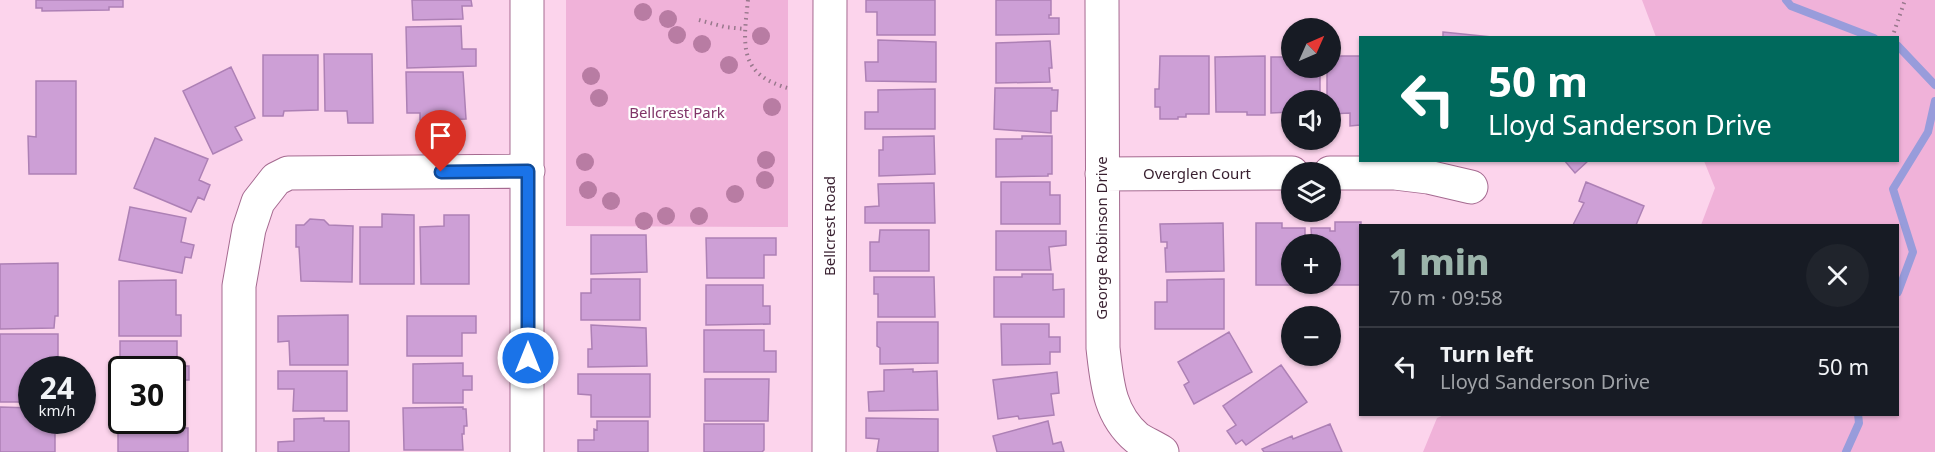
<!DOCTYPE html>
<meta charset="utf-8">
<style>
:root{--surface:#171b24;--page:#20242c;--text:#f1f3f6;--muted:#9ea1a6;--line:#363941;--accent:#9bb4aa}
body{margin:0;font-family:"Noto Sans",sans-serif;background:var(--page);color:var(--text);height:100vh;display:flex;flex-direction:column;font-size:22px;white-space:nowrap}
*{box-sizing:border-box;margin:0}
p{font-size:20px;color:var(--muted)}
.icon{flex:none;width:33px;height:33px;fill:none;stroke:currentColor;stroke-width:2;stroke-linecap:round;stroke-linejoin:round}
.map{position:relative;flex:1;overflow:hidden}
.sheet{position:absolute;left:1359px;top:224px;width:540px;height:192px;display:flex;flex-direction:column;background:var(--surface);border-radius:0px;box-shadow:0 2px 4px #0004}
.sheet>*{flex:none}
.banner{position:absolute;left:1359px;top:36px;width:540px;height:126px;border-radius:0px;box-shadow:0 2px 4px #0004;background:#00695c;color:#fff;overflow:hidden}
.needle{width:39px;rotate:45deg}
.controls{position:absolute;left:1281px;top:18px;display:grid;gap:12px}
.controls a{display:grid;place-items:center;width:60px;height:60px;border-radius:50%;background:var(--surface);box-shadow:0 2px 4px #0004;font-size:30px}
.speed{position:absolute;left:18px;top:356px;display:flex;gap:12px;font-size:30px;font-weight:700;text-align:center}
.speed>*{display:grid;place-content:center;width:78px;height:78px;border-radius:50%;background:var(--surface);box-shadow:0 2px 4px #0004;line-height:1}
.speed small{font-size:15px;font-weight:400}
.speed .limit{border:3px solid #111;border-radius:9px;background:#fff;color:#111}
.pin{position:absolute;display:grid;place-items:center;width:51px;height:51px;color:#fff;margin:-62px -26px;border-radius:50% 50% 50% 0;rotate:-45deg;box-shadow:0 0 6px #0007}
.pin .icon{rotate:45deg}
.me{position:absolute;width:66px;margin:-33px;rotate:0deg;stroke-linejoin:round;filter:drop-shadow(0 0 4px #0008)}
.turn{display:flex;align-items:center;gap:21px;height:126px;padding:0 30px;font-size:27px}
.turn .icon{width:78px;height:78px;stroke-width:2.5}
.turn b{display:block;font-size:42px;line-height:51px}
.round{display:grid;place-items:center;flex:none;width:63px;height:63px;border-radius:32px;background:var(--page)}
.overview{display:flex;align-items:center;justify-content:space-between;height:102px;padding:0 30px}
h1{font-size:36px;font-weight:800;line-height:45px;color:var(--accent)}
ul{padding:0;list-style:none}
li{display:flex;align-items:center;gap:18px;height:78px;padding:0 30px;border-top:2px solid var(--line)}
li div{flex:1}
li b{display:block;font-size:22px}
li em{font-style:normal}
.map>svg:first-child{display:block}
.green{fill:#f0b2d9}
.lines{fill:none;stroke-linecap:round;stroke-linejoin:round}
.stream{stroke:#989cdb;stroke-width:8}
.building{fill:#cd9fd6;stroke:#ad80b5;stroke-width:1.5}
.minor-casing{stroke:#a56a90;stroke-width:35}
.path{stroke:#98788c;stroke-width:4;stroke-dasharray:1.5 4.5;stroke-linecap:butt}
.minor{stroke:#fff;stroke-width:33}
.tree{fill:#b87ca3}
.route-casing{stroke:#114b97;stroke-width:15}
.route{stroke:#1a73e8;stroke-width:10}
.labels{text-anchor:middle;stroke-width:4.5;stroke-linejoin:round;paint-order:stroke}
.park-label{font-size:15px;fill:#803468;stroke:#fff}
.street-label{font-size:15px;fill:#381f2f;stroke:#fff}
</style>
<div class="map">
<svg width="1935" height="452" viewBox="0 0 1935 452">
<rect width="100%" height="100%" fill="#fcd4ec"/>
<!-- green -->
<path class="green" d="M566,0H788V227L566,226Z
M1642,0H1935V452H1423L1437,418L1446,414H1898V225H1701L1715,188L1704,161L1898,160V38L1656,37Z"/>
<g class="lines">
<!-- stream -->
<path class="stream" d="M1786,0L1791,6L1874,38
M1898,46L1935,85
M1898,292L1913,252L1893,189L1928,132L1935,101
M1846,452L1859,423L1858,414"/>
</g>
<!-- building -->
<path class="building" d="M36,0H123V7H109V10L42,11V8H36Z
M412,0H471L472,6H462L463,19L413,20Z
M866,0H935V35H877V12H866Z
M996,0H1051V15H1049V18H1059V34L996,35Z
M461,26L462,49H476V66L407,68L406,27Z
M1443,32L1492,37L1443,38Z
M878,40L936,42V82L866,81L865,62H878Z
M1050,41L1052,68H1049L1050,82L996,83V43Z
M324,54H372L373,123H348L347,111H325Z
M263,55H318V110L284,111L283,116H263Z
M1160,56H1209V114H1186V117H1178V119H1160V107H1155V89H1159Z
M1265,56V115H1247V112H1216L1215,57Z
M1330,56H1360V125L1350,126V113L1330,114V100H1327V68H1330Z
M1271,57H1292V68H1320V100H1292V112L1271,113Z
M231,67L255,118L235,127L242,140L213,154L183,91Z
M406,72H463L466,119L420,120V113H407Z
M36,81H76V174H29L28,136L36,137Z
M995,88H1052V90H1058L1057,111H1051V133L994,129Z
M935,89V129H865V112H878V90Z
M934,136L935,174L879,176V150H883V137Z
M1022,136H1052V174H1048V176L996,177V139H1022Z
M155,138L208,159L199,180L210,185L204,200L198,197L191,212L134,188Z
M1564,160H1589L1575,173Z
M1001,182H1050V195H1060V224H1001Z
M1586,182L1644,206L1636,225H1573L1584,203L1579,201Z
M934,183L935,223H865V207L879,206L878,184Z
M130,207L186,218L181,242L194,245L191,258L185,257L182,273L119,260Z
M382,214L414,215V284H360V227H382Z
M444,215H469V284H421L420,227L444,226Z
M310,219L324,220L329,225L353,226L352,282L301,281L299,247H296V225H304Z
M1335,222H1361L1360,285H1312V284H1330V244H1312L1311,228H1330V231H1335Z
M1223,223L1224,271L1166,272L1165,248H1167V242H1161L1160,224Z
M1256,223H1282V228H1305V244H1292V284L1305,285H1256Z
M880,230H929V271H870V242H879Z
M996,231H1066V245L1049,247L1051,270H996Z
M591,235H646L647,272L591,274Z
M706,238H776V255H764V278H707Z
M58,263V316H55L54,328L0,329V264Z
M1022,274H1053V290L1064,289V317H994V277H1022Z
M874,277H934L935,317H878V294H874Z
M591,279H640V320H581V293H591Z
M1224,279V329H1155V302H1167V280Z
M176,280V315H181V336H119V281Z
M706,285H763V306H770V324L706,325Z
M348,315V365H290L289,341L278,342V316Z
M407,316H476V333H462V356H407Z
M877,322H938V363L880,364V348L877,346Z
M1001,324H1049V337H1060V352H1050V364L1002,365Z
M591,325L646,328L647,366L588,367V349H592Z
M704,330H764V351H776V372H704Z
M1229,332L1252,372L1194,404L1184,385L1189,382L1178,362Z
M0,334H58V369H32V402H0Z
M120,341H177V366H189V380H181V396H172V369H122V396H120Z
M463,363V376H472V390H463V403H413V364Z
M1281,365L1307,402L1246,445L1242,440L1236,444L1227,431L1236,425L1223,406Z
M913,369V372L937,371L938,410L869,411L868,392L884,391V370Z
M278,371H347V411H293L294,389H278Z
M1057,372L1059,393L1051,394L1054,415L1019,419L1018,416L998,419L993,380Z
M578,374H650V417H591V395L578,394Z
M705,379H769L768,421H705Z
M118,404H122V420H172V404H175V428H188V452H118Z
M0,407L32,408V420H52V433L55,432V452H0Z
M463,407V409H466L467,426H464V434H462L463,450H404L403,408Z
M324,418V421H349V452H278V442L294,441V419Z
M866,418L938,419V452H877L879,439L866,438Z
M597,421H648V452H578V440H594V429L597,430Z
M1048,421L1053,444L1061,442L1064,452H997L993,436Z
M704,424H764V450L762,452H704Z
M1330,424L1342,452H1264L1262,449L1292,436L1293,439Z"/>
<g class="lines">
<!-- minor casing -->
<g class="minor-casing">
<path id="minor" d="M527,0V452
M1102,0L1103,348C1107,383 1109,414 1137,438C1145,443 1154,447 1162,452
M1330,173H1395L1428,177L1471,187
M1102,174L1292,173
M239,452V286L249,229L258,202L276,179L288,173L528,171
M829,452L830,0"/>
</g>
<!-- path -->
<path class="path" d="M748,0C743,46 738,75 791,89
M699,20L725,27L745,29
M1892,38L1905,0"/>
<!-- minor -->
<use href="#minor" class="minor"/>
</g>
<!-- trees -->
<g class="tree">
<circle cx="643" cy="12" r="9"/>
<circle cx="668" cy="19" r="9"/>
<circle cx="677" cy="35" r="9"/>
<circle cx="761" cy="36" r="9"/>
<circle cx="702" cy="44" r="9"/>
<circle cx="729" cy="65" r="9"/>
<circle cx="591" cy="76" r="9"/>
<circle cx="599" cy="98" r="9"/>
<circle cx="772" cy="107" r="9"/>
<circle cx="766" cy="160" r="9"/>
<circle cx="585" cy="162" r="9"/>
<circle cx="765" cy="180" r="9"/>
<circle cx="588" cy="190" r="9"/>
<circle cx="735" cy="194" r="9"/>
<circle cx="611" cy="201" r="9"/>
<circle cx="666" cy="216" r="9"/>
<circle cx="699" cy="216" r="9"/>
<circle cx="644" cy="221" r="9"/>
</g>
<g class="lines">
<!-- route casing -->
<g class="route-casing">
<path id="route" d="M441,172L528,171V358"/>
</g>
<!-- route -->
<use href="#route" class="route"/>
</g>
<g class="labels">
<!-- park labels -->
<g class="park-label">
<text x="677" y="118">Bellcrest Park</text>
</g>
<!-- street labels -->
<g class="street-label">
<text x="1197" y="179">Overglen Court</text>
<text transform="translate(830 226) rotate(-90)" y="5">Bellcrest Road</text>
<text transform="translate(1102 238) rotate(-90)" y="5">George Robinson Drive</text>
</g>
</g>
</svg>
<div class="controls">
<a><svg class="needle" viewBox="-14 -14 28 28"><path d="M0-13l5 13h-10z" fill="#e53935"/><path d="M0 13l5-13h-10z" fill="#9ea1a6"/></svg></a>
<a><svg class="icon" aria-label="sound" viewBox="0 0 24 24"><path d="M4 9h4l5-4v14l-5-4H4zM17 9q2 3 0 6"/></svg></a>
<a><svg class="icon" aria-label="layers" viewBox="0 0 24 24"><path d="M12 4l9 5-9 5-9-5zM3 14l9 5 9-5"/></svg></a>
<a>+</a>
<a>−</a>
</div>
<div class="speed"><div>24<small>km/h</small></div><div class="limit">30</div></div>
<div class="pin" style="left:441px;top:172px;background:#d93025"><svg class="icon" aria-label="arrive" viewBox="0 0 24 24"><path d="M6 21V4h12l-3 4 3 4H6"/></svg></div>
<svg class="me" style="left:528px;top:358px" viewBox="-20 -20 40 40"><circle r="17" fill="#1a73e8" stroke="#fff" stroke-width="3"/><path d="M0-11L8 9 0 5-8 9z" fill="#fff"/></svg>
<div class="banner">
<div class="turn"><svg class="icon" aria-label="left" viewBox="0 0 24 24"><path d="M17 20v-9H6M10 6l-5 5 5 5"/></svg><div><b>50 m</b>Lloyd Sanderson Drive</div></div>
</div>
<section class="sheet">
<div class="overview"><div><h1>1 min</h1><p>70 m · 09:58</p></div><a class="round"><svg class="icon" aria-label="close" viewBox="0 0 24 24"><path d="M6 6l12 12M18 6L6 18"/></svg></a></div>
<ul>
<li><svg class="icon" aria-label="left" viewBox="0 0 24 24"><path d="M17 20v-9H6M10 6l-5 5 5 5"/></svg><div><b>Turn left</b><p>Lloyd Sanderson Drive</p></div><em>50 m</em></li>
</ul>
</section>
</div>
